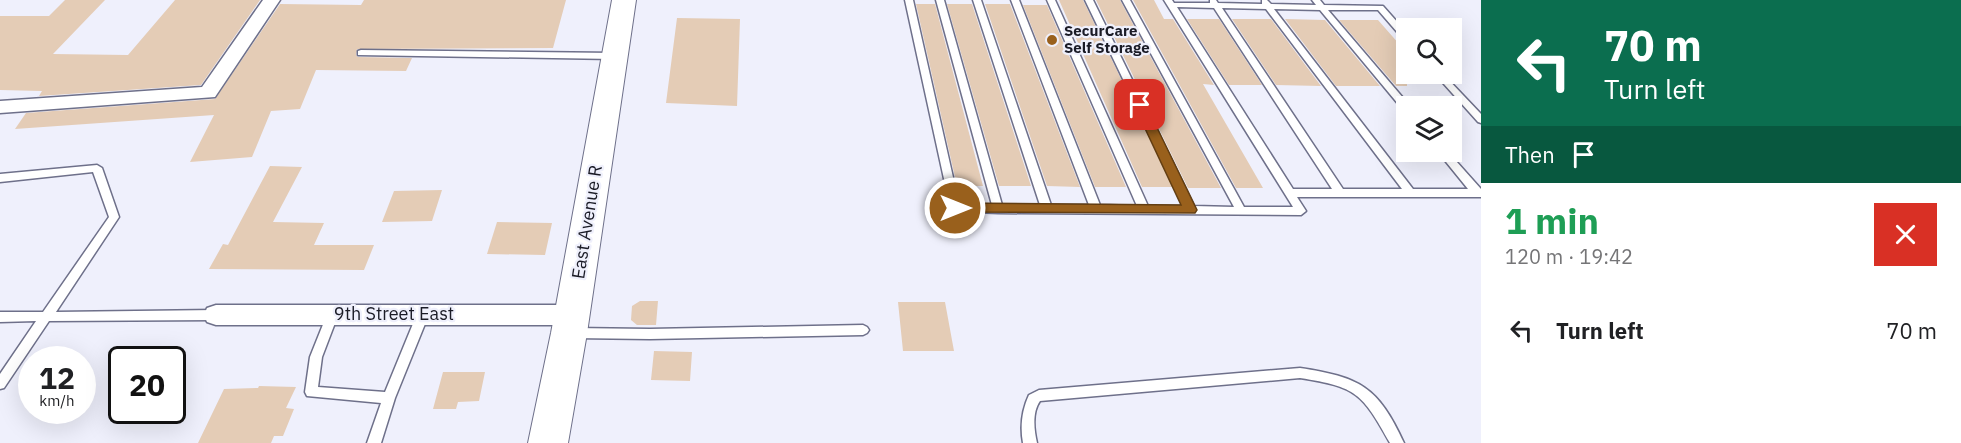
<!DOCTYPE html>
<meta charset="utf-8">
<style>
:root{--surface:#fff;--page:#f2f2f2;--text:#202124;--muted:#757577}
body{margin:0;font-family:"IBM Plex Sans",sans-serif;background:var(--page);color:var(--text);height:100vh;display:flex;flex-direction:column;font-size:22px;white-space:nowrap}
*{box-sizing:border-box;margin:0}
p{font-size:20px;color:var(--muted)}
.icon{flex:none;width:33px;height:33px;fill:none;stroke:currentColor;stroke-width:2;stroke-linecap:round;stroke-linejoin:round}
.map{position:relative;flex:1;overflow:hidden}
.panel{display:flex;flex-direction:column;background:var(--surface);width:480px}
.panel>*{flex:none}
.top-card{background:#0b6e4f;color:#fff;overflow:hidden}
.controls{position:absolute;left:1396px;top:18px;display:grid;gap:12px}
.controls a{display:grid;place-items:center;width:66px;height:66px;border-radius:0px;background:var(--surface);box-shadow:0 6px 24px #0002;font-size:30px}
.speed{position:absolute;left:18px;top:346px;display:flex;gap:12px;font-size:30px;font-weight:700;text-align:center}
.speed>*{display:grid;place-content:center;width:78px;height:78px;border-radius:50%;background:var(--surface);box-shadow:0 6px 24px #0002;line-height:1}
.speed small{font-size:15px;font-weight:400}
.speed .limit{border:3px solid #111;border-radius:9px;background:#fff;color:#111}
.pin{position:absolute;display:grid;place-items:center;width:51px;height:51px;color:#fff;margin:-26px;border-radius:12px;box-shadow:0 3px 9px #0006}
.me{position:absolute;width:66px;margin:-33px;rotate:90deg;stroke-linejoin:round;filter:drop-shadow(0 0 4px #0008)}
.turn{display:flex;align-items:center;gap:21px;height:126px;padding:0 24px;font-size:27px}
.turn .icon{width:78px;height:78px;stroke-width:2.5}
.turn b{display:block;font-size:42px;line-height:51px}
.then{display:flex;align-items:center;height:57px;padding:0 24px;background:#0003;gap:12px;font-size:22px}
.round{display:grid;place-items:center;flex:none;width:63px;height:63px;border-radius:0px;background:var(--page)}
.headline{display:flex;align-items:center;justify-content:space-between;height:102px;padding:0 24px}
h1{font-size:36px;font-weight:800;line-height:45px;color:#1e9e55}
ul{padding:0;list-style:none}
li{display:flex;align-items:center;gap:18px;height:90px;padding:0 24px}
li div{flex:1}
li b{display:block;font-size:22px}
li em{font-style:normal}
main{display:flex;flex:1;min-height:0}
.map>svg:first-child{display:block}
.building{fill:#e4ccb6}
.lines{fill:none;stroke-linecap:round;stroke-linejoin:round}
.service-casing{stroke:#6e708a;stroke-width:3}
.minor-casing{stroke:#6e708a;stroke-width:3}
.secondary-casing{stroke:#6e708a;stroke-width:2}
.service{fill:#fff;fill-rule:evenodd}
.minor{fill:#fff;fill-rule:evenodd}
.secondary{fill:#fff;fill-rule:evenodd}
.route{fill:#99601c;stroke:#633e12;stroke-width:1.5}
.poi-dot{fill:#99601c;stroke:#eff0fc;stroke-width:2}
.labels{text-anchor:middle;stroke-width:4.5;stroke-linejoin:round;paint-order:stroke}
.far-poi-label{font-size:15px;font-weight:bold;fill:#1a1b26;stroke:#eff0fc;text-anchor:start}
.street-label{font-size:18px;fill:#1a1b26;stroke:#eff0fc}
</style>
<main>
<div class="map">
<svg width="1481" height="443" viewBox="0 0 1481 443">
<rect width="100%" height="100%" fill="#eff0fc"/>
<!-- building -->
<path class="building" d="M65,0H105L53,54L128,55L175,0H260L201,85L39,96L42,91L0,90V16H49Z
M364,0H566L553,48L357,49L356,55L358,57L412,58L406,71L316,70L300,109L271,111L252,157L190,162L214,115L15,129L26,113L215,99L280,4L361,5Z
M1059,0H1083L1173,187H1142Z
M1096,0H1120L1221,188H1188Z
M1133,0H1154L1164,19H1173L1214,85L1203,84L1263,188H1236Z
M916,4H935L983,186H957Z
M947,4H972L1031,186H999Z
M985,4H1010L1080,187L1047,186Z
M1023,5H1047L1126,187H1095Z
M677,18L740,19L737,106L666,103Z
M1187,19H1219L1262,85H1229Z
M1232,19H1271L1321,86L1276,85Z
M1285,19L1325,20L1380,86H1336Z
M1339,20H1378L1407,53V86H1396Z
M270,166L302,167L273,222L324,223L314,245H374L364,270L209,269L223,244L228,245Z
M442,190L432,221L382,222L394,191Z
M497,222L552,223L545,255L487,254Z
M640,301H658L656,325H637L631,320L632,306Z
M898,302H945L954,351H903Z
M654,351L692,352L690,381L651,380Z
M443,372H485L479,401L458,402L456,409H433Z
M259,386L296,387L286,408L294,409L283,436H274L271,443H198L224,389L258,388Z"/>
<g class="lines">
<!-- service casing -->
<g class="service-casing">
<path id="service" d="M905,0H913L959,204L992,205L936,0H944L1002,205H1040L973,0H981L1051,205H1089L1011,0H1019L1100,205L1137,206L1047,0H1055L1148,206H1184L1085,0H1093L1194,206L1234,207L1122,0H1130L1244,207H1293L1164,0H1172L1174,3H1210V0H1216L1218,3L1262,4V0H1267L1271,4L1316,5L1312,0H1320L1324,5L1383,6L1407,33V41L1404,40L1378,10H1328L1410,106H1407V112L1404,111L1320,10L1274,9L1413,189H1468L1438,152H1448L1481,189V197H1297L1306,211L1301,215L998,213L951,211ZM1177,7L1214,8L1332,189H1293ZM1222,8L1266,9L1402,189H1343Z
M361,50L614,53L618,56L614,59L358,55V51Z
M1435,74H1443L1481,114V123L1478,122Z
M97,165L102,168L119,217L56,312L216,310L220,312L222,315L220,318L216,320L49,321L4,388L0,389V374L36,321L0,322V312H43L109,217L93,172L0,182V174Z
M423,309L427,311L429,314L395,398L381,443H367L381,403L307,396L305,392L310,357L328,312L332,310L336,312L338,315L322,357L318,387L385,392L417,314L419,311Z
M863,325L867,327L869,330L867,333L863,335L650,339L573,338L569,336L567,333L569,330L573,328L650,329Z
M1300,368C1359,377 1378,386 1404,443H1390C1362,393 1357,387 1300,378L1040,401C1032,412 1034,430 1037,443H1023C1020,427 1022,410 1029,395L1039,390Z"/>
</g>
<!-- minor casing -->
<g class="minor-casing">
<path id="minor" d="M263,0H280L215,97L0,113V101L202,87Z
M216,305H572L581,308L584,315L581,322L572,325H216L207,322L204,315L207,308Z"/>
</g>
<!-- secondary casing -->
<g class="secondary-casing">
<path id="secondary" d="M612,0H636L587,333L568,443H528L551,333Z"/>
</g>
<!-- service -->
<use href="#service" class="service"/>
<!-- minor -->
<use href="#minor" class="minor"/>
<!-- secondary -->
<use href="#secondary" class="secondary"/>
</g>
<!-- route -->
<path class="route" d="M1140,101L1146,105L1197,210L1195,213L950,212L948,208L950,205L955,203L1181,205L1134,105Z"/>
<!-- markers -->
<circle class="poi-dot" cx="1052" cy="40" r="6"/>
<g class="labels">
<!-- far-poi labels -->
<g class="far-poi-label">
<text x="1064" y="36">SecurCare<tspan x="1064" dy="17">Self Storage</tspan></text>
</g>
<!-- street labels -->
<g class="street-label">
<text transform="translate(587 222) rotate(-81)" y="6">East Avenue R</text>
<text x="394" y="320">9th Street East</text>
</g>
</g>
</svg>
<div class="controls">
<a><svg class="icon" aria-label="search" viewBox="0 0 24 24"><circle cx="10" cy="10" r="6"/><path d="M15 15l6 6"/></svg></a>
<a><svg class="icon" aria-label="layers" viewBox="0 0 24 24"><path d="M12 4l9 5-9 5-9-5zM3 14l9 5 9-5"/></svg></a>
</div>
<div class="speed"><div>12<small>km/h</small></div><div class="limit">20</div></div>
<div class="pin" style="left:1140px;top:105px;background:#d93025"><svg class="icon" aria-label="arrive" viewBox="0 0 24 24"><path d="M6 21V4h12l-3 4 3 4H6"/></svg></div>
<svg class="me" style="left:955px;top:208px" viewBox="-20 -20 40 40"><circle r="17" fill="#99601c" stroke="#fff" stroke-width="3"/><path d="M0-11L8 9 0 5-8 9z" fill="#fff"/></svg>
</div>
<section class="panel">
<div class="top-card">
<div class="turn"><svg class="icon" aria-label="left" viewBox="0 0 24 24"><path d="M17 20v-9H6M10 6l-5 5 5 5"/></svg><div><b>70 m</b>Turn left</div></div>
<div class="then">Then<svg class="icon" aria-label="arrive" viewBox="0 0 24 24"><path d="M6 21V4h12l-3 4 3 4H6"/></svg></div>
</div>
<div class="headline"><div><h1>1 min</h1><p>120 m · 19:42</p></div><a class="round" style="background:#d93025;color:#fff"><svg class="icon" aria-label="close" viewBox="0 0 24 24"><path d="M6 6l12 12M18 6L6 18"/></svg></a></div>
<ul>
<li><svg class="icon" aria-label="left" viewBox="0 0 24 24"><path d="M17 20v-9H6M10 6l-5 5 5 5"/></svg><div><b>Turn left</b></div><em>70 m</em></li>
</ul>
</section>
</main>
